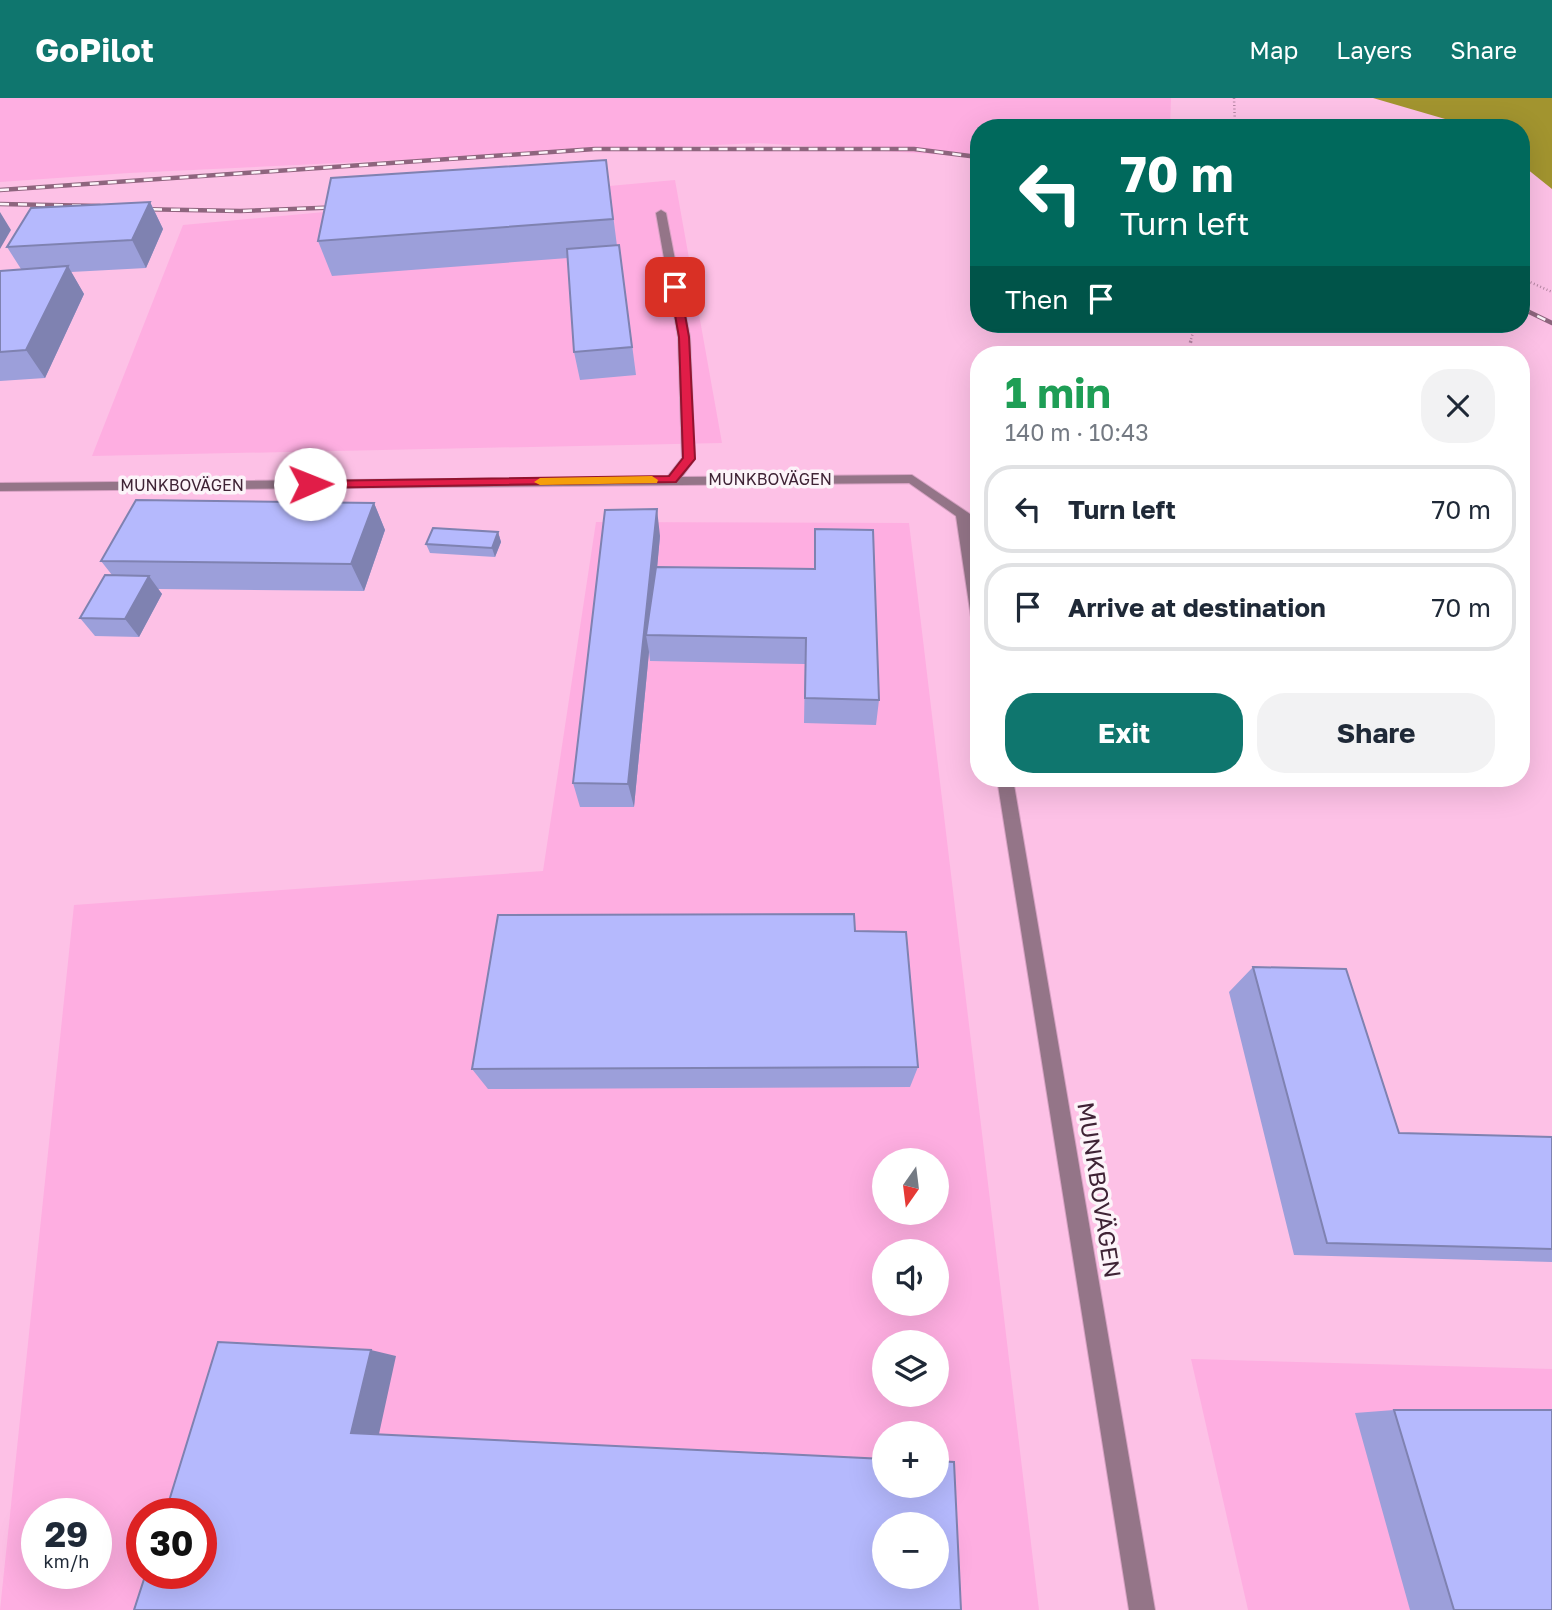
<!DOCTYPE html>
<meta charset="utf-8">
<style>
:root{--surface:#fff;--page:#f2f2f3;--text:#1f2937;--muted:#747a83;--line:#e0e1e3;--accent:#0f766e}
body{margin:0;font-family:"Golos Text",sans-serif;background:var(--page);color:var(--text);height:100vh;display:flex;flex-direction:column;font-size:26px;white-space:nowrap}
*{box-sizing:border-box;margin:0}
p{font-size:23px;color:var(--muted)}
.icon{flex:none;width:38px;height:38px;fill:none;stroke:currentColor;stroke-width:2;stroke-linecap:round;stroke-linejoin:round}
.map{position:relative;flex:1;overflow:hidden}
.sheet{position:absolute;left:970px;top:248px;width:560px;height:441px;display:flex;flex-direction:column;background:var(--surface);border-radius:28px;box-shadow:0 7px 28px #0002}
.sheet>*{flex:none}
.guide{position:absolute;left:970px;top:21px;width:560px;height:214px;border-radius:28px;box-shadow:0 7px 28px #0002;background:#00695c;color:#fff;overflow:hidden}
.needle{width:46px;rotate:194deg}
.buttons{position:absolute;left:872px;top:1050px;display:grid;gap:14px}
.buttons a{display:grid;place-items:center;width:77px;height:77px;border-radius:50%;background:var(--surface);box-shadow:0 7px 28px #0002;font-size:35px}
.speed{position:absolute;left:21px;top:1400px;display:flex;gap:14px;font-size:35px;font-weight:700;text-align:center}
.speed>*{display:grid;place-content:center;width:91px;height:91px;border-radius:50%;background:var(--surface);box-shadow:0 7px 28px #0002;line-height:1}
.speed small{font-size:18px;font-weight:400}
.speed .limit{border:10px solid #d22;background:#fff;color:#111}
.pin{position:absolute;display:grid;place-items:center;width:60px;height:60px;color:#fff;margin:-30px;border-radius:14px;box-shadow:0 4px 10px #0006}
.me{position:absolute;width:77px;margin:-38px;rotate:89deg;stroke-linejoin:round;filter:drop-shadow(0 0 5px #0008)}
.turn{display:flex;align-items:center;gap:24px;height:147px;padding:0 35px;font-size:32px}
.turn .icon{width:91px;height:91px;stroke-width:2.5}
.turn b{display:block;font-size:49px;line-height:60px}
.then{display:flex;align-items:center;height:66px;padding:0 35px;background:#0003;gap:14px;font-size:26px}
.round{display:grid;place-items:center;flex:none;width:74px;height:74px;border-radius:28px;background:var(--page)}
.headline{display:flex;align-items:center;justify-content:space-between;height:119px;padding:0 35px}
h1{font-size:42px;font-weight:700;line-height:52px;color:#1e9e55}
.cta{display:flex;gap:14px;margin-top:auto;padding:14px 35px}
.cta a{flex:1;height:80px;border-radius:28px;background:var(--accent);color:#fff;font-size:28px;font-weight:700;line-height:80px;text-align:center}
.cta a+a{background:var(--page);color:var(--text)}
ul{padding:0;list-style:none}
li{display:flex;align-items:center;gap:21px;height:88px;margin:0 14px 10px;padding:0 21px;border:4px solid var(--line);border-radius:28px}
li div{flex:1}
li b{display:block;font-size:26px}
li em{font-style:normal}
header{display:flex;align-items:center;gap:42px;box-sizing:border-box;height:98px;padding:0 35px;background:var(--accent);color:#fff}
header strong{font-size:33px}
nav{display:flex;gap:38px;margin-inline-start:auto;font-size:24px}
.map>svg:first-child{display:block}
.built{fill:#feaee1;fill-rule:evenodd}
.forest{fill:#a2942f}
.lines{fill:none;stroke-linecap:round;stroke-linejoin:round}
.minor-casing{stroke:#d7a1c3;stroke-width:2}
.path-far1{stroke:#b686a4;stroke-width:2.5;stroke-dasharray:1 2.5;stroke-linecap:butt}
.path{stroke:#b686a4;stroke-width:3.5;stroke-dasharray:2 4.5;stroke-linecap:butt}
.minor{fill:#947588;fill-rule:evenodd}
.rail-casing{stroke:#8e657e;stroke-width:4.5}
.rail{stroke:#fcf4f9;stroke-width:2.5;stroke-dasharray:9;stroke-linecap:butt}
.wall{fill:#9c9fda}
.shaded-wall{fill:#7f82b1}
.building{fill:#b5b9fd;stroke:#7f82b1;stroke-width:2;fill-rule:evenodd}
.route{fill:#e11d48;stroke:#92132f;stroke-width:2}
.slow{fill:#f59e0b}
.labels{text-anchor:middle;stroke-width:7;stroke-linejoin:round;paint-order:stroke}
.far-street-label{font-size:16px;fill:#3f2335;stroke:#fcf4f9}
.near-street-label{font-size:23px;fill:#3f2335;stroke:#fcf4f9}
</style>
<header>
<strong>GoPilot</strong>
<nav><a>Map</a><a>Layers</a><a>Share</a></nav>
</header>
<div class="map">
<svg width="1552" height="1512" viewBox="0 0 1552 1512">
<rect width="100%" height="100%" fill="#fdc1e6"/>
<!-- built -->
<path class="built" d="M0,0H1171L1170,30H978V59L758,45L129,75L0,84Z
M675,82L722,345L92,358L183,127Z
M596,424L909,425L1039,1512H0L74,807L543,773ZM884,1062H936V1115H884ZM884,1153H936V1206H884ZM884,1244H936V1297H884ZM884,1335H936V1388H884ZM37,1416H96V1475H37ZM142,1416H201V1475H142ZM884,1426H936V1479H884Z
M1191,1261L1552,1271V1512H1248Z"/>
<!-- forest -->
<path class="forest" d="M1373,0H1552V91L1521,66V30H1476Z"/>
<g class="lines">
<!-- minor casing -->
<g class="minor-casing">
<path id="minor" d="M661,112L666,115L690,239L695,361L682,379L912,377L970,416L978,472V524L971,519L956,418L909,385L0,393V385L667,379L682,360L678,239L656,115Z
M997,681H1013L1155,1512H1129Z"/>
</g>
<!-- path-far1 -->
<path class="path-far1" d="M1234,0L1235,27L1238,30
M1521,180L1552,194
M1191,241L1196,226"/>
<!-- path -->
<path class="path" d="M1186,257L1192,240"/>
<!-- minor -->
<use href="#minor" class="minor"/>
<!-- rail casing -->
<g class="rail-casing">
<path id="rail" d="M0,92L595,51H914L978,59
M0,106L100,108
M135,111L240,113L344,109
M1521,210L1552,225"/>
</g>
<!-- rail -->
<use href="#rail" class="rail"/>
</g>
<!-- wall -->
<path class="wall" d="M606,62L617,148L619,147L636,277L580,282L574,254L568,160L332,178L318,143Z
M150,104L163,131L146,170L71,174L84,196L45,280L0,283V173L21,171L7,149Z
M374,405L385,432L364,493L158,491L162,496L139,539L95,538L80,520L112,477L101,463Z
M815,431L879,602L876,627L804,625L805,566L650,563L649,554L634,709H580L573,685L660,438L657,469L814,471Z
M498,434L501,444L495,459L430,455L426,446Z
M855,833L918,969L910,989L488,991L472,971Z
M1253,869L1399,1035L1552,1039V1164L1294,1157L1229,894Z
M1394,1312L1552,1512H1410L1355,1315Z"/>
<!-- shaded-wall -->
<path class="shaded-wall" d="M150,104L163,131L146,170L132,142Z
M0,114L11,132L0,151Z
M68,168L84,196L45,280L26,252Z
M374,405L385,432L364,493L351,466Z
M657,411L660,438L651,537H646L649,554L634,709L628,686Z
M498,434L501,444L495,459L492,450Z
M149,478L162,496L139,539L125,521Z
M371,1252L396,1258L379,1336L351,1335Z"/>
<!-- building -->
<path class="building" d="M606,62L613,121L318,143L331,80Z
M150,104L132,142L7,149L31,110Z
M619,147L632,249L574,254L567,151Z
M68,168L26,252L0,254V173Z
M136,402L374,405L351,466L101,463Z
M657,411L628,686L573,685L605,412Z
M433,430L498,434L492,450L426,446Z
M815,431L873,432L879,602L805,600L806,540L646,537L656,469L815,471Z
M105,477L149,478L125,521L80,520Z
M854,816L855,833L906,834L918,969L472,971L498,817Z
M1253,869L1346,871L1399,1035L1552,1039V1151L1327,1145Z
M218,1244L371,1252L351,1335L884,1361V1388H936V1363L954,1364L961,1512H134L146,1475H201V1416H165ZM884,1426H936V1479H884Z
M1394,1312H1552V1512H1454Z"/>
<!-- route -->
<path class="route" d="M675,186L680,189L689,239L695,361L676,384L310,390L304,386L310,383L669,378L683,360L679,239L670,189Z"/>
<!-- slow -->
<path class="slow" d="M652,378L658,382L657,385L540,387L534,384L540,380Z"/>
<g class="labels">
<!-- far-street labels -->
<g class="far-street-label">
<text x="770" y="387">MUNKBOVÄGEN</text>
<text x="182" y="393">MUNKBOVÄGEN</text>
</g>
<!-- near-street labels -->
<g class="near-street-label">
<text transform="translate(1099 1092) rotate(81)" y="8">MUNKBOVÄGEN</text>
</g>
</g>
</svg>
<div class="buttons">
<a><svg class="needle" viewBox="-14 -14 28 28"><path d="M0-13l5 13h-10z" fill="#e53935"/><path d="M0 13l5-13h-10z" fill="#747a83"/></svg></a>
<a><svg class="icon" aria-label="sound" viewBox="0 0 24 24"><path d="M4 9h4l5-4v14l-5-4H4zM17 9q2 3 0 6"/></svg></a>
<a><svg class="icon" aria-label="layers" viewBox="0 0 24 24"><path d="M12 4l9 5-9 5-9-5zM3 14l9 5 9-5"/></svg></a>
<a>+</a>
<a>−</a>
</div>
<div class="speed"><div>29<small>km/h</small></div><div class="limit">30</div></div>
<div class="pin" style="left:675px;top:189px;background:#d93025"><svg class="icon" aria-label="arrive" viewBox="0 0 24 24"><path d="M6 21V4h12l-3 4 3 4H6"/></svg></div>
<svg class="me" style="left:310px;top:386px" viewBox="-20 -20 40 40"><circle r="19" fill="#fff"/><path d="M0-13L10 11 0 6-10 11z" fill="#e11d48"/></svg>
<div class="guide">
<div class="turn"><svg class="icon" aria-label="left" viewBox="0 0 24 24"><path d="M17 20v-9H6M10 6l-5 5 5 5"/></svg><div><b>70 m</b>Turn left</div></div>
<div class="then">Then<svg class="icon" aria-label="arrive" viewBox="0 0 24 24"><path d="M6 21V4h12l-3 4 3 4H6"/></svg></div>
</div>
<section class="sheet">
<div class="headline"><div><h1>1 min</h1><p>140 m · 10:43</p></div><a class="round"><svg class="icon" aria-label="close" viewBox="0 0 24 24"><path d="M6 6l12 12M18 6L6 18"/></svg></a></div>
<ul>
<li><svg class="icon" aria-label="left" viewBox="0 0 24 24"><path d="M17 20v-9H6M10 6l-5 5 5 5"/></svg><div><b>Turn left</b></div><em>70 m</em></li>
<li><svg class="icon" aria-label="arrive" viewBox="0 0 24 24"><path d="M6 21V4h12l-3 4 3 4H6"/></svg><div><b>Arrive at destination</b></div><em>70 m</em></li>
</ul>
<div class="cta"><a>Exit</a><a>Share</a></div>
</section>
</div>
